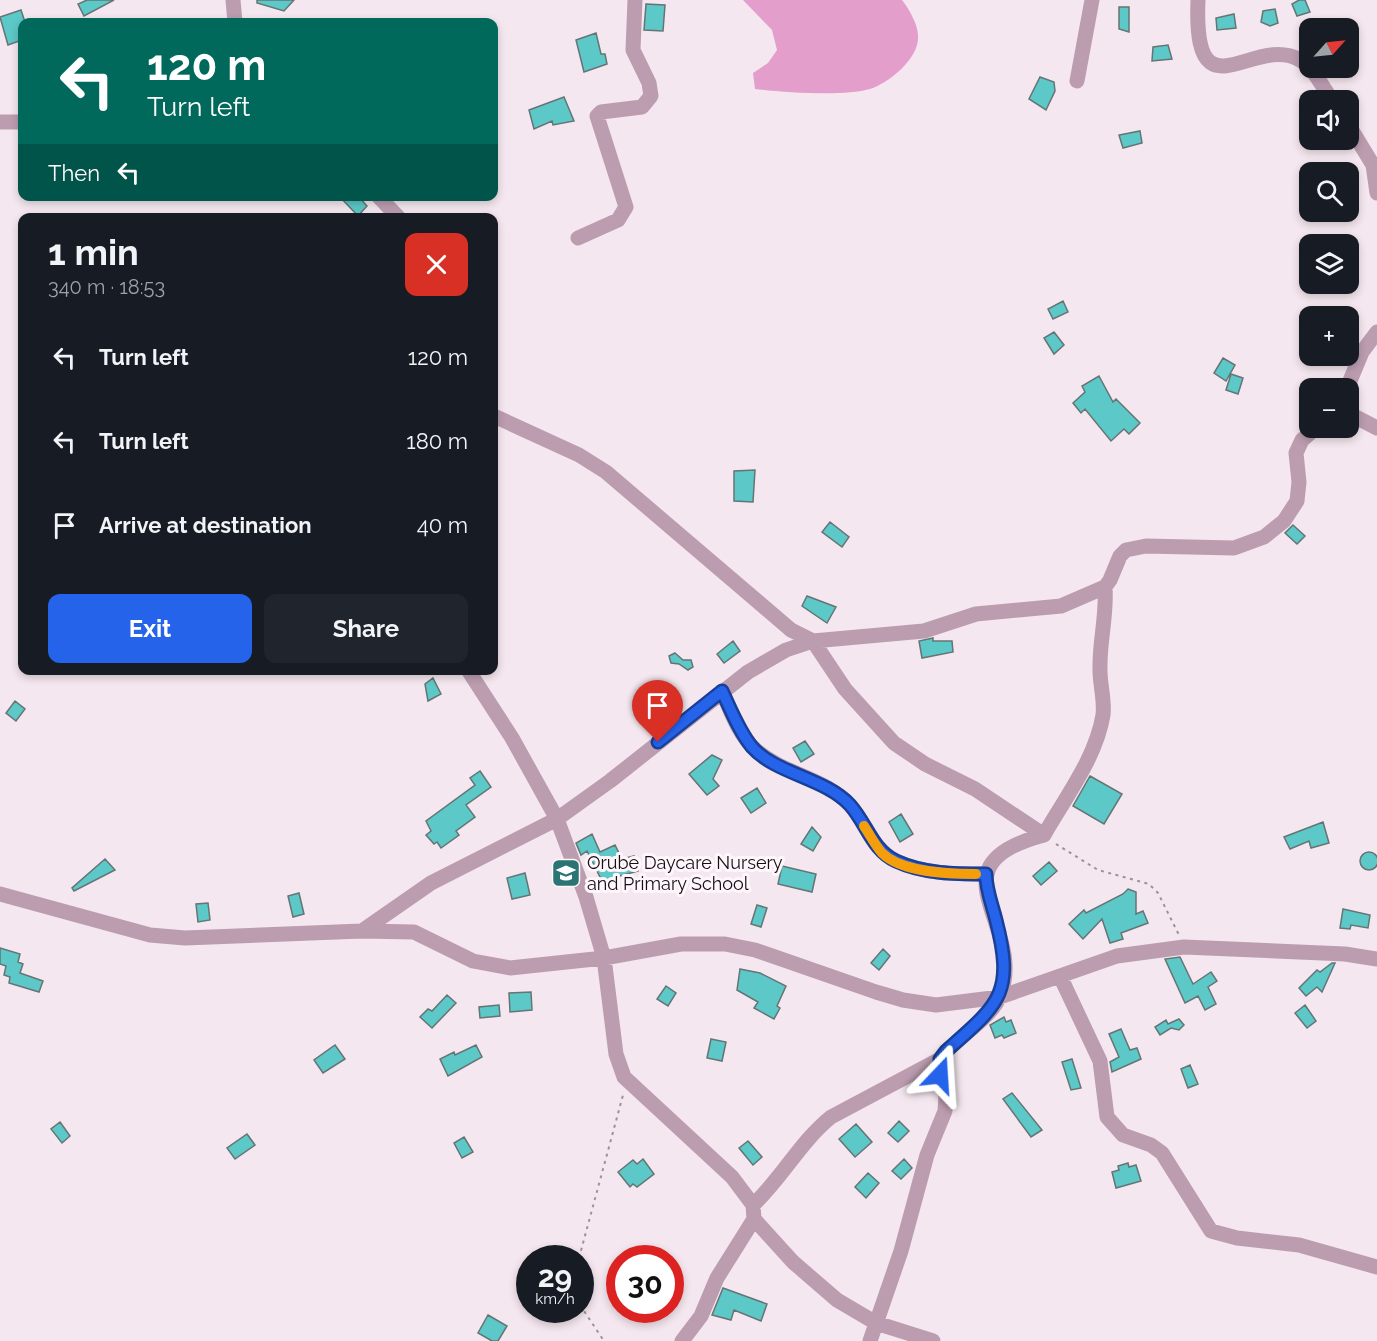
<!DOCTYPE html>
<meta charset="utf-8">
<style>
:root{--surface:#171b24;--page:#20242c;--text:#f1f3f6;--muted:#9ea1a6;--accent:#2563eb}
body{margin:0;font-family:Raleway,sans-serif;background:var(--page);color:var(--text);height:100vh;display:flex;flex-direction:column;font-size:22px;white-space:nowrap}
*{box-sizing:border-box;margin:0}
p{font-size:20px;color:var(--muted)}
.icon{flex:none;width:33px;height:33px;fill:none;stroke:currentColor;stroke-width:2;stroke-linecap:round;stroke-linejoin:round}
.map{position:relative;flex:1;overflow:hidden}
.details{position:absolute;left:18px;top:213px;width:480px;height:462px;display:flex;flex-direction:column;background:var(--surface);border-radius:12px;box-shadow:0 3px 9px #0003}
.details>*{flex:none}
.hud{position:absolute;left:18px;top:18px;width:480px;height:183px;border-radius:12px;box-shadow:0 3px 9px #0003;background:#00695c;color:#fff;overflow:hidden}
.needle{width:39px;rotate:63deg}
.tools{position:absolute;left:1299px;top:18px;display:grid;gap:12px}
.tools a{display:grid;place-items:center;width:60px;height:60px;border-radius:12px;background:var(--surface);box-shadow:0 3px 9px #0003;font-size:30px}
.speed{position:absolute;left:516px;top:1245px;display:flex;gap:12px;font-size:30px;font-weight:700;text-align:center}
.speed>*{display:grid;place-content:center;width:78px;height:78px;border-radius:50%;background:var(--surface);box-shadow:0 3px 9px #0003;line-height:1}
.speed small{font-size:15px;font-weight:400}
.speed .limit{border:9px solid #d22;background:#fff;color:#111}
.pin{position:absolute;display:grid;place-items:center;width:51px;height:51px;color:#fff;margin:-62px -26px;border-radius:50% 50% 50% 0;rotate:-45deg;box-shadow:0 0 6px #0007}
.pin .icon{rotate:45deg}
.me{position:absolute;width:66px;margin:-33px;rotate:20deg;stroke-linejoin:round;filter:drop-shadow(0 0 4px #0008)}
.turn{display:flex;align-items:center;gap:21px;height:126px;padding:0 30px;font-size:27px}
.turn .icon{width:78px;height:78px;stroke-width:2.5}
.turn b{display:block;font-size:42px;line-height:51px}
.then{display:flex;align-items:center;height:57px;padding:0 30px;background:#0003;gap:12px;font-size:22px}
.round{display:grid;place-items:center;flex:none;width:63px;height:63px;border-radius:12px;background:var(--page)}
.summary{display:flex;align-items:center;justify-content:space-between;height:102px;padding:0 30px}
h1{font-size:36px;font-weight:700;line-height:45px}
.button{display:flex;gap:12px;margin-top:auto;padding:12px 30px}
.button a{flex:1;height:69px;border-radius:12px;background:var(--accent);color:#fff;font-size:24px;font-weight:700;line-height:69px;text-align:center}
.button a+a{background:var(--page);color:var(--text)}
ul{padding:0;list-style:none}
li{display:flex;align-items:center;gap:18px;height:84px;padding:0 30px}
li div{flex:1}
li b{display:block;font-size:22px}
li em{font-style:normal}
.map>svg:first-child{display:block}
.water{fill:#e39ecb}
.building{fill:#5cc8c7;stroke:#657474;stroke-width:1.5}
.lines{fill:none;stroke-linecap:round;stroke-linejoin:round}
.path{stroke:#9c9297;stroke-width:2;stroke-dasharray:3 4.5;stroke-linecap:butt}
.street{stroke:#bc9db0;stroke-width:15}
.route-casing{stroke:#184099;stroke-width:15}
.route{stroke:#2563eb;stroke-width:10}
.slow{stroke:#f59e0b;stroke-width:10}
.labels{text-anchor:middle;stroke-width:6;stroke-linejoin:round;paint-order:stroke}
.poi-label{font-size:18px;fill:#141012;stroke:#fef6fb;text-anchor:start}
</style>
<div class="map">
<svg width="1377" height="1341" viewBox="0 0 1377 1341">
<rect width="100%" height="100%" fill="#f5e7ef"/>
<!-- water -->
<path class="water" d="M743,0H902C909,9 919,26 918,38C918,59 889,83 870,89C843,97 783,92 755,89L753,73L768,63L777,50L772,30Z"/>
<!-- building -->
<path class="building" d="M87,0H114L84,16L78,4Z
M257,0H294L284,11L257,3Z
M1299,0H1305L1310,12L1297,16L1292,4Z
M646,4L665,5L663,31L644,30Z
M1119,7H1129V32L1119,29Z
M1275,9L1278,23L1270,26L1261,22L1263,11Z
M21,10L25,22H22V40L8,45L0,17Z
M1234,14L1236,28L1217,30L1216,18Z
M596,33L601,54H605L607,64L584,72L576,40Z
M1168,45L1172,59L1152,61L1153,47Z
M1040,77L1054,82L1055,91L1046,110L1029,99Z
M564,97L574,121L553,125L552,121L534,129L529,110Z
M1140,131L1142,143L1123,148L1119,135Z
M339,196H358L367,206L358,216Z
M1063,301L1068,312L1053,319L1048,309Z
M1054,332L1064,345L1054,354L1044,338Z
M1223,358L1235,365L1226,381L1214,373Z
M1231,374L1243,378L1238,394L1226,390Z
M1099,376L1113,402L1116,399L1140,423L1129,434L1124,429L1111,441L1085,409L1081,413L1073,403L1085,392L1082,386Z
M755,470L753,502L734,501V471Z
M830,522L849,537L842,547L822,532Z
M1293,525L1305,536L1297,544L1285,533Z
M807,596L836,607L827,623L802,606Z
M933,638V641H952L953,652L922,658L919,641Z
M733,641L740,651L724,663L717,654Z
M675,653L683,660H691L693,667L688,670L679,664L671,663L669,656Z
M433,678L441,694L428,701L425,684Z
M15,701L25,709L16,721L6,713Z
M805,741L814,754L801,762L793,748Z
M712,755L722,760L713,779L719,786L707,795L689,774Z
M480,771L491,787L466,805L475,817L456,831L459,835L441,848L437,842L434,844L426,835L431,831L426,821L475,785L470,778Z
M1090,776L1122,794L1104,824L1073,806Z
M757,788L766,803L751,813L741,798Z
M901,814L913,834L900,842L889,822Z
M1323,822L1329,843L1311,848L1309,841L1290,849L1284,837Z
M812,827L821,837L813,851L801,844Z
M592,834L600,852L615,845L622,859L634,856L638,871L602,881L587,851L581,855L576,843Z
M1360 861a9 9 0 1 1 18 0a9 9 0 1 1-18 0Z
M105,859L115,870L74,891L72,888Z
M1049,862L1057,871L1041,885L1033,876Z
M782,866L816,874L812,892L778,884Z
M525,873L530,895L512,899L507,878Z
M1128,889L1136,892V914L1143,911L1148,923L1121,933L1123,939L1110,943L1102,919L1083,939L1069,924L1084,910L1086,913L1123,894Z
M299,893L304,914L293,917L288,896Z
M208,903L210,920L198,922L196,904Z
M757,905L767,908L761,927L751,924Z
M1343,909L1370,915L1368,928L1351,925L1350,929L1340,928Z
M0,948L20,954L18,962L23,964L20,973L43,981L39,992L9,983L10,977L4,975L6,966L0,964Z
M883,949L890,956L879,970L871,963Z
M1180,957L1193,984L1211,972L1217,981L1208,987L1216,1004L1205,1010L1198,996L1185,1003L1165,959Z
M1332,963H1335L1322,992L1317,987L1306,996L1299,988L1317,970L1320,972Z
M740,969L760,973L786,986L777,1006L780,1008L774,1019L754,1008L758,1002L737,990Z
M666,986L676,993L668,1006L657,999Z
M531,992L532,1010L510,1012L509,993Z
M447,995L456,1003L432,1028L420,1017L428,1009L432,1011Z
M499,1005L500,1016L480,1018L479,1007Z
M1305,1005L1316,1021L1307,1028L1295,1013Z
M1004,1017L1006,1022L1011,1020L1016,1033L1004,1038L1002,1035L995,1038L990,1025Z
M1179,1019L1184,1025L1179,1030L1171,1028L1160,1035L1155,1027L1166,1020L1168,1024Z
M1121,1029L1130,1050L1137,1048L1141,1059L1112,1072L1110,1062L1119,1057L1109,1034Z
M711,1039L726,1042L722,1061L707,1058Z
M335,1045L345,1059L323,1073L314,1060Z
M476,1045L482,1057L448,1076L440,1059L454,1052L455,1055Z
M1072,1059L1081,1088L1071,1090L1062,1062Z
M1190,1065L1198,1084L1188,1088L1181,1069Z
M1012,1093L1042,1130L1031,1137L1003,1099Z
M899,1121L909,1131L898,1142L888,1133Z
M60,1122L70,1136L62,1143L51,1129Z
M856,1124L872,1142L855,1157L839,1139Z
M247,1134L255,1145L235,1159L227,1148Z
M464,1137L473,1152L462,1158L454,1143Z
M748,1141L762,1157L753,1165L739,1148Z
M643,1159L654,1174L637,1187L633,1184L630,1187L618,1172L633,1160L637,1164Z
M904,1159L912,1168L901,1179L892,1171Z
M1128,1163L1129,1167L1136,1165L1141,1181L1116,1188L1112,1172L1119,1170L1118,1166Z
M868,1173L879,1183L866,1198L855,1187Z
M723,1288L767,1304L761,1321L734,1310L731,1320L712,1315Z
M488,1315L507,1326L498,1341H492L478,1333Z"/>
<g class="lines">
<!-- path -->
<path class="path" d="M1056,844L1098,870L1149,884L1158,893L1179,935
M579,1258L623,1095
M580,1305L604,1341"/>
<!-- street -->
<path class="street" d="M233,0L235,22
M1198,0C1193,121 1253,33 1300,60C1314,68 1323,88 1332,100
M1077,81L1092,0
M0,122H22
M1348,124L1373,165L1377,193
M378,196L399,218
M578,238L618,220L626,207L597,116L601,112L642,107L651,96L649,83L633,50L635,0
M1347,388L1362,352L1377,332
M1348,413L1377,428
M494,416L579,455L606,472L791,630L813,641L845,689L894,743L925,764L975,789L1044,835
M468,670L512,738L557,819L586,897L604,958L616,1054L624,1077L732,1177L753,1205L754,1219L793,1262L837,1300L876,1323L933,1341
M722,691C730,710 739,736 756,750C783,774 825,778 850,805C867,824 872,849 896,861C924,874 955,874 986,874
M0,894L150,935L185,938L362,931L414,932L473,961L510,968L604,958L681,944H725L755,950L876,992L903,1000L936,1005L1000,997L1117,956L1184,947L1345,954L1377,959
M362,931L431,883L557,819L610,781L748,672L786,650L813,641L924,631L976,614L1061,606L1105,587L1110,580L1120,556L1126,550L1146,546L1234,548L1264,537L1284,521L1297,501L1299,482L1296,453L1302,440L1316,428
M1060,976L1100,1061L1107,1117L1123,1135L1151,1145L1162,1153L1211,1231L1237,1238L1299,1245L1377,1267
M753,1205C782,1178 800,1142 831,1117L940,1059
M682,1341L701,1316L717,1278L754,1219
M870,1341L901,1251L927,1155L945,1111L946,1096L940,1075V1059C955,1038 991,1019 1000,996C1028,925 927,866 1044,835C1065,798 1096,758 1103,715C1105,699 1099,682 1100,665C1100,638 1107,614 1105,587"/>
</g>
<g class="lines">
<!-- route casing -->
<g class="route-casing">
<path id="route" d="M658,742L722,691C731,710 739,731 752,747C776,774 825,778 850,805C867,824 872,850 896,861C924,874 955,874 986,874C986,890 992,904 996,920C1015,994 999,1004 946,1051L940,1059V1075"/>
</g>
<!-- route -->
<use href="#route" class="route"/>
<!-- slow -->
<path class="slow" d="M864,826C870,835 875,845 882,853C902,873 950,874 976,874"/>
</g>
<!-- icons -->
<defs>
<g id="school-square" transform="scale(1.5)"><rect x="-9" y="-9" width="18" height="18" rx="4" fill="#2a7473" stroke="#fef6fb"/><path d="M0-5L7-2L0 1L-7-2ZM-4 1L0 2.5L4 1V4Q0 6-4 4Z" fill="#fff"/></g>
</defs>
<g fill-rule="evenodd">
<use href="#school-square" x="566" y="873"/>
</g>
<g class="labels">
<!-- poi labels -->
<g class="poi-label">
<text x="587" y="869">Orube Daycare Nursery<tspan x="587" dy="21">and Primary School</tspan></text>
</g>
</g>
</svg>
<div class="tools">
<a><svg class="needle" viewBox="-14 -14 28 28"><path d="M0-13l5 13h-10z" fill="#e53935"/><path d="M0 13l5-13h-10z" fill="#9ea1a6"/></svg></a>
<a><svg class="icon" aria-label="sound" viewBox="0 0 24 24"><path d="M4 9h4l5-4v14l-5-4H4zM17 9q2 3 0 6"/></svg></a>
<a><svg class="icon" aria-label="search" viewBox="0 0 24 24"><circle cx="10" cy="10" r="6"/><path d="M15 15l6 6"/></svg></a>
<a><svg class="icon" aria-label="layers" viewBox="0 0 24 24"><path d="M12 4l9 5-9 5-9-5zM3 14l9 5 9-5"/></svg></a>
<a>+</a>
<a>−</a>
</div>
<div class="speed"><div>29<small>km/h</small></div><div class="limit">30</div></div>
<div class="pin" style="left:658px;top:742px;background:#d93025"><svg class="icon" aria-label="arrive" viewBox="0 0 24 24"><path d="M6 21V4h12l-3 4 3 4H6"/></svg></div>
<svg class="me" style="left:940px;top:1075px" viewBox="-20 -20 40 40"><path d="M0-17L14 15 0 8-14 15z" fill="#2563eb" stroke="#fff" stroke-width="4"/></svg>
<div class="hud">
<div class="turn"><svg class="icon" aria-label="left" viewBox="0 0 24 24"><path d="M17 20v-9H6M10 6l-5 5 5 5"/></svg><div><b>120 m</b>Turn left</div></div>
<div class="then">Then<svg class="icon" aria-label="left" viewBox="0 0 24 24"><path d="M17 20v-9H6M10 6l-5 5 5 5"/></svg></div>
</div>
<section class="details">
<div class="summary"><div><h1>1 min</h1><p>340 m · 18:53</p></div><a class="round" style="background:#d93025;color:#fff"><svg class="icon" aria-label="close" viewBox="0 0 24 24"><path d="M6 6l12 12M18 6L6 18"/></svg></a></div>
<ul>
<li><svg class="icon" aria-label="left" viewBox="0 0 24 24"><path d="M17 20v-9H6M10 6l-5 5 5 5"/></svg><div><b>Turn left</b></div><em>120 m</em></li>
<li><svg class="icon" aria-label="left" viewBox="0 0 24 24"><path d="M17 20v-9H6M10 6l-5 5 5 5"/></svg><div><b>Turn left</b></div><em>180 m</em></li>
<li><svg class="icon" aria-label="arrive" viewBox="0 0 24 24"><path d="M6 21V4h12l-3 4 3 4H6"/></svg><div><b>Arrive at destination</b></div><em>40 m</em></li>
</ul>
<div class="button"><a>Exit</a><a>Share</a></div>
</section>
</div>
